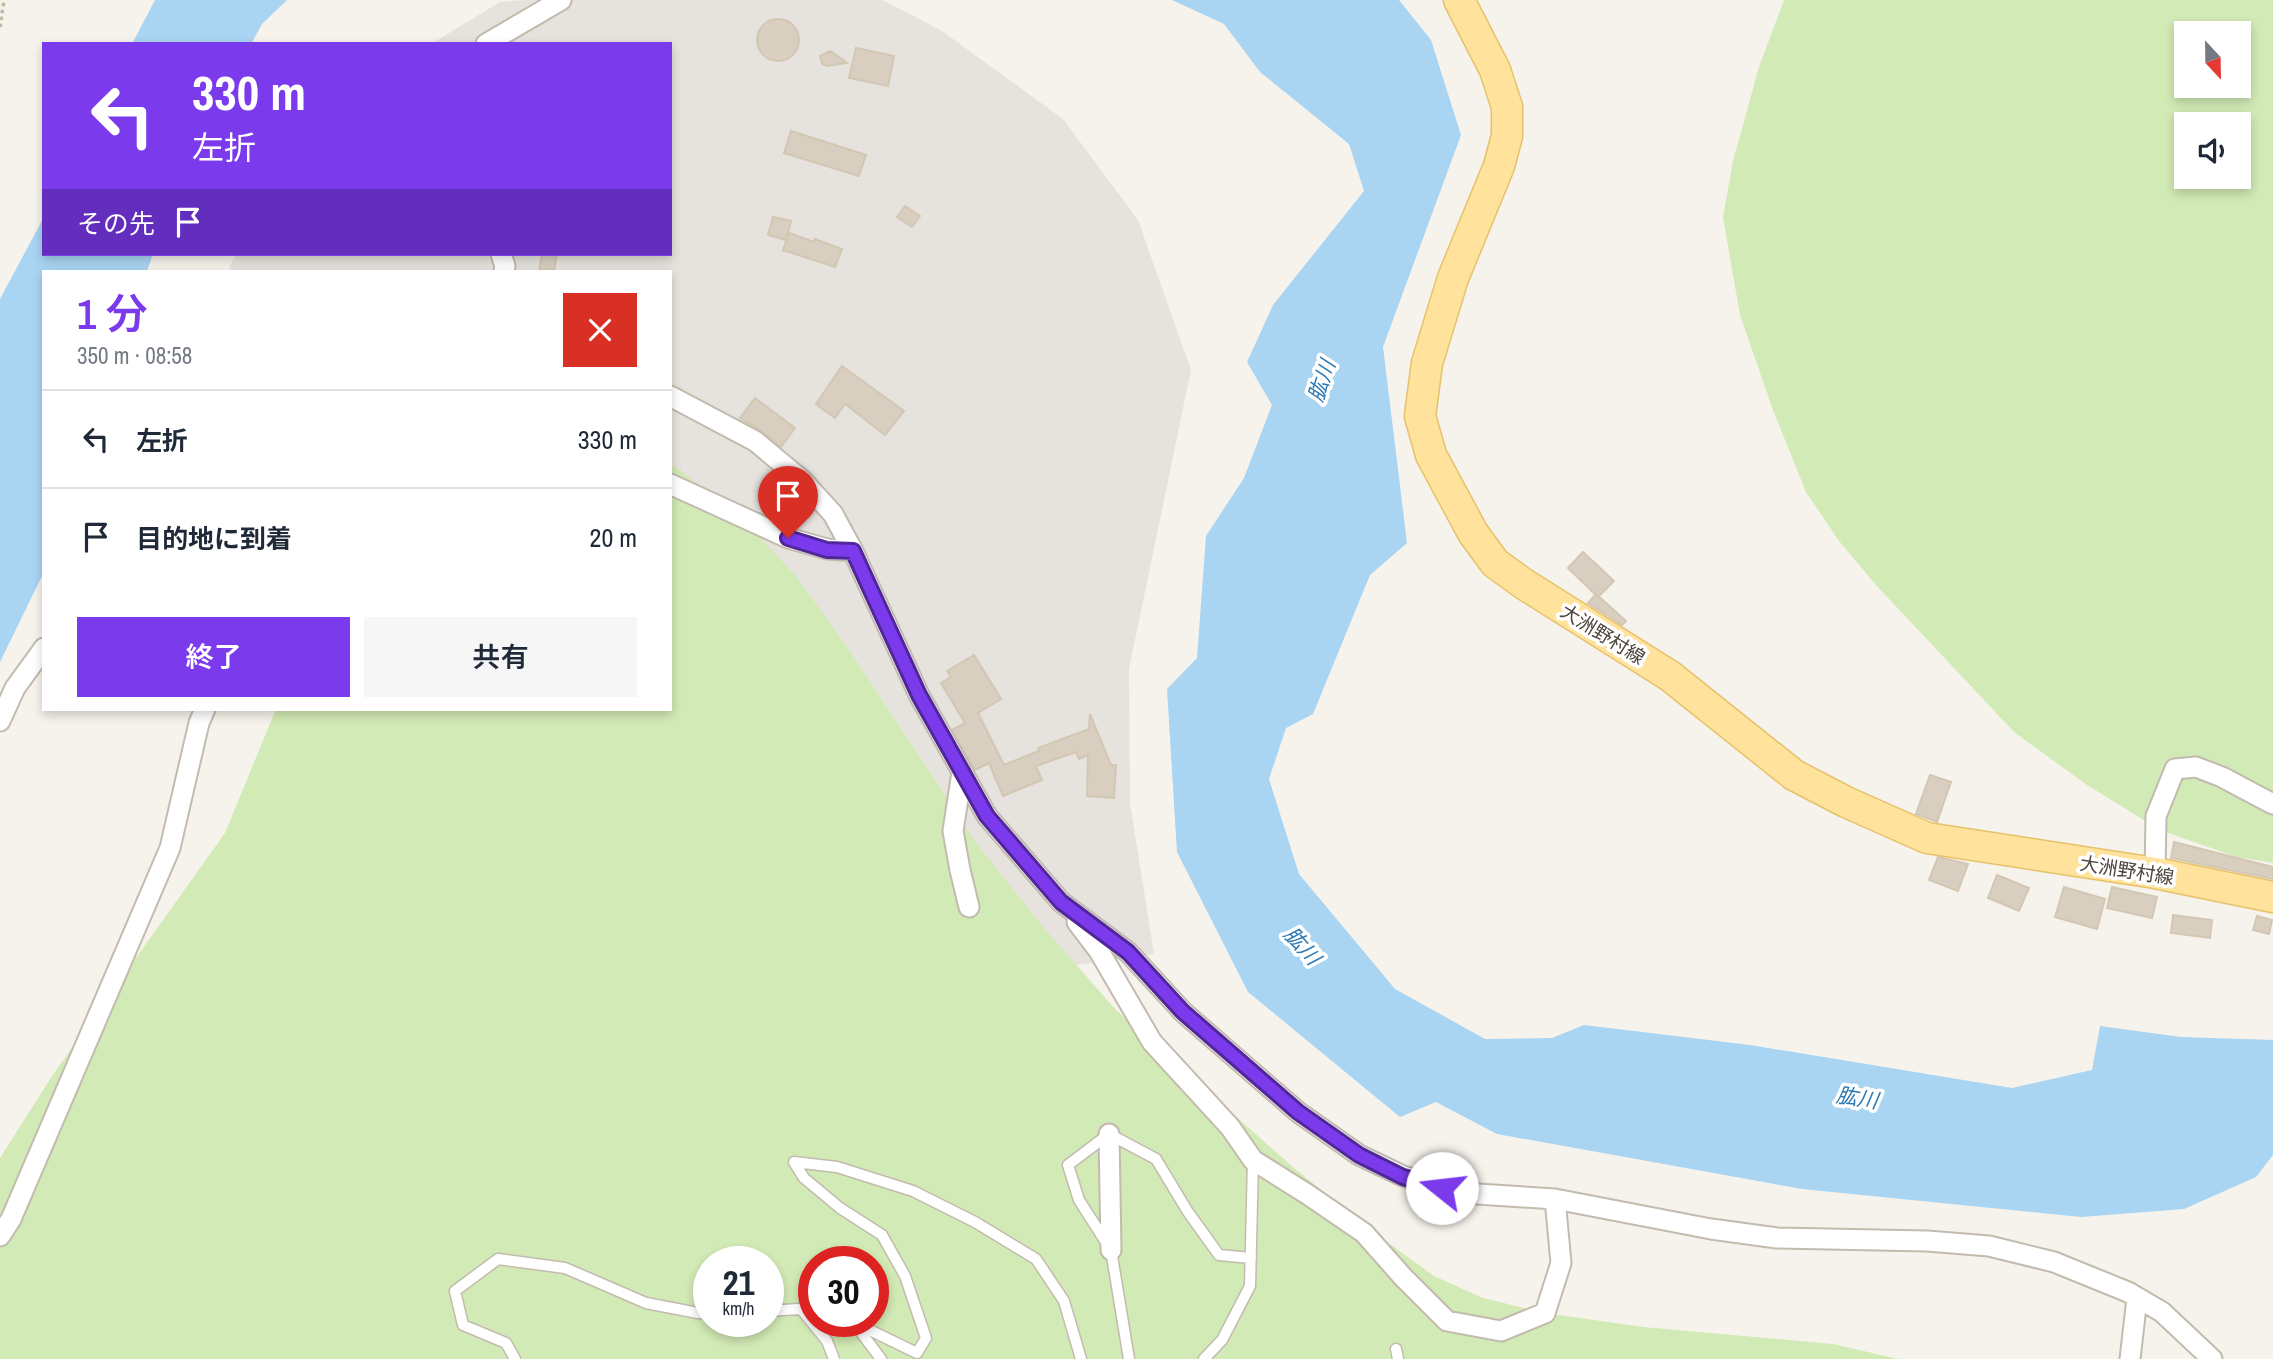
<!DOCTYPE html>
<html lang="ja">
<meta charset="utf-8">
<style>
:root{--surface:#fff;--page:#f6f6f7;--text:#1f2937;--muted:#747a83;--line:#e0e1e3;--accent:#7c3aed}
body{margin:0;font-family:"Archivo Narrow","Noto Sans JP",sans-serif;background:var(--page);color:var(--text);height:100vh;display:flex;flex-direction:column;font-size:26px;white-space:nowrap}
*{box-sizing:border-box;margin:0}
p{font-size:23px;color:var(--muted)}
.icon{flex:none;width:38px;height:38px;fill:none;stroke:currentColor;stroke-width:2;stroke-linecap:round;stroke-linejoin:round}
.map{position:relative;flex:1;overflow:hidden}
.side{position:absolute;left:42px;top:270px;width:630px;height:441px;display:flex;flex-direction:column;background:var(--surface);border-radius:0px;box-shadow:0 4px 10px #0003}
.side>*{flex:none}
.top-card{position:absolute;left:42px;top:42px;width:630px;height:214px;border-radius:0px;box-shadow:0 4px 10px #0003;background:#7c3aed;color:#fff;overflow:hidden}
.needle{width:46px;rotate:158deg}
.tools{position:absolute;left:2174px;top:21px;display:grid;gap:14px}
.tools a{display:grid;place-items:center;width:77px;height:77px;border-radius:0px;background:var(--surface);box-shadow:0 4px 10px #0003;font-size:35px}
.speed{position:absolute;left:693px;top:1246px;display:flex;gap:14px;font-size:35px;font-weight:700;text-align:center}
.speed>*{display:grid;place-content:center;width:91px;height:91px;border-radius:50%;background:var(--surface);box-shadow:0 4px 10px #0003;line-height:1}
.speed small{font-size:18px;font-weight:400}
.speed .limit{border:10px solid #d22;background:#fff;color:#111}
.pin{position:absolute;display:grid;place-items:center;width:60px;height:60px;color:#fff;margin:-72px -30px;border-radius:50% 50% 50% 0;rotate:-45deg;box-shadow:0 0 7px #0007}
.pin .icon{rotate:45deg}
.me{position:absolute;width:77px;margin:-38px;rotate:286deg;stroke-linejoin:round;filter:drop-shadow(0 0 5px #0008)}
.turn{display:flex;align-items:center;gap:24px;height:147px;padding:0 35px;font-size:32px}
.turn .icon{width:91px;height:91px;stroke-width:2.5}
.turn b{display:block;font-size:49px;line-height:60px}
.then{display:flex;align-items:center;height:66px;padding:0 35px;background:#0003;gap:14px;font-size:26px}
.round{display:grid;place-items:center;flex:none;width:74px;height:74px;border-radius:0px;background:var(--page)}
.head{display:flex;align-items:center;justify-content:space-between;height:119px;padding:0 35px}
h1{font-size:42px;font-weight:600;line-height:52px;color:var(--accent)}
.action{display:flex;gap:14px;margin-top:auto;padding:14px 35px}
.action a{flex:1;height:80px;border-radius:0px;background:var(--accent);color:#fff;font-size:28px;font-weight:600;line-height:80px;text-align:center}
.action a+a{background:var(--page);color:var(--text)}
ul{padding:0;list-style:none}
li{display:flex;align-items:center;gap:21px;height:98px;padding:0 35px;border-top:2px solid var(--line)}
li div{flex:1}
li b{display:block;font-size:26px}
li em{font-style:normal}
.map>svg:first-child{display:block}
.industrial{fill:#e6e2dd}
.green{fill:#d2eab5;fill-rule:evenodd}
.water{fill:#a9d4f2}
.building{fill:#d8cfc1;stroke:#d3c7b4;stroke-width:2}
.lines{fill:none;stroke-linecap:round;stroke-linejoin:round}
.lane-casing{stroke:#c2bbae;stroke-width:13}
.street-casing{stroke:#c2bbae;stroke-width:23}
.primary-casing{stroke:#e6c16a;stroke-width:33}
.path{stroke:#c4b79f;stroke-width:3.5;stroke-dasharray:3.5 3.5;stroke-linecap:butt}
.lane{stroke:#fff;stroke-width:10}
.street{stroke:#fff;stroke-width:19}
.primary{stroke:#ffe39c;stroke-width:30}
.route-casing{stroke:#51269a;stroke-width:18}
.route{stroke:#7c3aed;stroke-width:12}
.labels{text-anchor:middle;stroke-width:7;stroke-linejoin:round;paint-order:stroke}
.street-label{font-size:19px;fill:#4b4439;stroke:#fff}
.water-label{font-size:21px;font-style:italic;fill:#2e7ab2;stroke:#fff}
</style>
<div class="map">
<svg width="2273" height="1359" viewBox="0 0 2273 1359">
<rect width="100%" height="100%" fill="#f6f3ec"/>
<!-- industrial -->
<path class="industrial" d="M524,0H883L942,31L1063,119L1138,220L1191,370L1129,669L1130,803L1154,954L1087,964L963,972L670,531V271H232L229,267L237,254H670V44H431L500,2Z"/>
<!-- green -->
<path class="green" d="M1784,0H2273V863L2237,857L2160,830L2087,785L2014,732L1875,584L1839,541L1806,492L1773,410L1740,315L1723,217L1733,161L1759,67ZM2186,33H2238V86H2186ZM2186,124H2238V177H2186Z
M670,463L738,514L795,575L850,651L977,844L1044,928L1116,1010L1294,1168L1372,1231L1434,1276L1483,1298L1545,1313L1643,1327L1833,1344L1898,1359H0V1158L52,1076L225,833L276,709H670ZM709,1262H768V1321H709ZM814,1262H873V1321H814Z"/>
<!-- water -->
<path class="water" d="M155,0H287L262,24L251,44H132Z
M1172,0H1399L1431,40L1461,135L1383,347L1407,543L1370,575L1313,714L1286,728L1269,779L1299,874L1395,989L1485,1039L1552,1038L1584,1025L1750,1045L2012,1088L2092,1070L2100,1026L2181,1037L2273,1040V1155L2256,1177L2184,1209L2081,1217L1802,1189L1497,1134L1436,1102L1400,1117L1248,992L1177,852L1167,689L1197,658L1206,536L1244,478L1272,405L1247,362L1273,305L1364,191L1349,144L1260,72L1224,24Z
M44,217V254H153L147,271H44V572L0,662V299Z"/>
<!-- building -->
<path class="building" d="M757 40a21 21 0 1 1 42 0a21 21 0 1 1-42 0Z
M856,48L894,56L888,86L849,78Z
M830,51L832,52L847,63L828,66L822,64L820,56Z
M791,131L866,155L859,176L784,153Z
M905,206L920,216L912,227L897,217Z
M773,217L791,221L786,240L768,235Z
M789,233L814,242L815,239L842,249L835,267L783,250Z
M542,254H557L554,271L539,270Z
M842,366L904,411L885,435L845,404L835,418L816,404Z
M755,398L795,428L781,447L763,432L740,418Z
M1583,552L1614,581L1598,597L1568,568Z
M1596,594L1626,621L1622,625L1588,603Z
M974,655L1001,699L978,713L1004,765L1039,751L1038,748L1089,729L1090,714L1111,765H1116L1114,798L1087,796L1088,755L1079,759L1076,752L1036,766L1042,780L1003,796L989,763L975,770L952,730L965,723L941,683L951,677L947,671Z
M1930,775L1951,782L1937,822L1916,814Z
M2174,842L2273,867V879L2171,858Z
M1938,857L1968,864L1958,891L1929,880Z
M1997,875L2029,888L2019,911L1988,898Z
M2064,887L2105,899L2097,929L2055,917Z
M2112,887L2157,897L2152,918L2107,908Z
M2173,915L2212,920L2210,938L2171,933Z
M2257,916L2272,920L2269,934L2253,930Z"/>
<g class="lines">
<!-- lane casing -->
<g class="lane-casing">
<path id="lane" d="M801,1309L827,1341L834,1359
M768,1311L814,1308
M851,1321L917,1353L926,1338L905,1276L882,1235L840,1208L804,1178L794,1162L837,1167L913,1191L975,1222L1036,1259L1064,1301L1081,1359
M854,1323L881,1359
M1396,1349L1398,1359
M515,1359L506,1343L463,1325L455,1291L498,1259L565,1268L646,1303L698,1313H709
M1129,1359L1111,1250L1079,1200L1068,1165L1109,1134L1156,1159L1188,1212L1219,1255L1251,1258
M1204,1359L1222,1340L1250,1286L1253,1160"/>
</g>
<!-- street casing -->
<g class="street-casing">
<path id="street" d="M486,44L561,0
M501,254L505,266L504,271
M670,396L755,441L802,480L833,514L853,551L919,695L987,816L1061,902L1128,952L1183,1012L1298,1112L1359,1155L1403,1176L1462,1193L1555,1199L1711,1229L1777,1238L1927,1241L1989,1246L2054,1262L2128,1292L2162,1312L2212,1359
M670,484L788,538L827,549L853,551
M0,721L15,688L44,648
M962,772L953,831L960,870L969,907
M2155,873L2156,816L2175,769L2196,767L2222,777L2273,804
M1077,922L1099,951L1152,1042L1230,1127L1253,1160L1307,1194L1364,1233L1403,1277L1447,1321L1501,1331L1545,1313L1561,1263L1555,1199
M1109,1134L1111,1250
M0,1236L11,1219L170,848L199,723L205,709
M2130,1359L2137,1298"/>
</g>
<!-- primary casing -->
<g class="primary-casing">
<path id="primary" d="M1459,0L1495,70L1507,107V136L1499,166L1453,278L1427,363L1420,416L1431,455L1473,533L1495,563L1524,584L1670,676L1794,775L1846,802L1927,838L2155,873L2273,897"/>
</g>
<!-- path -->
<path class="path" d="M0,27L4,0"/>
<!-- lane -->
<use href="#lane" class="lane"/>
<!-- street -->
<use href="#street" class="street"/>
<!-- primary -->
<use href="#primary" class="primary"/>
</g>
<g class="lines">
<!-- route casing -->
<g class="route-casing">
<path id="route" d="M788,538L827,550L853,551L919,695L987,816L1061,902L1128,952L1183,1012L1298,1112L1359,1155L1403,1177L1442,1188"/>
</g>
<!-- route -->
<use href="#route" class="route"/>
</g>
<g class="labels">
<!-- street labels -->
<g class="street-label">
<text transform="translate(1603 634) rotate(32)" y="7">大洲野村線</text>
<text transform="translate(2127 870) rotate(9)" y="7">大洲野村線</text>
</g>
<!-- water labels -->
<g class="water-label">
<text transform="translate(1322 381) rotate(-71)" y="7">肱川</text>
<text transform="translate(1302 946) rotate(48)" y="7">肱川</text>
<text transform="translate(1857 1098) rotate(9)" y="7">肱川</text>
</g>
</g>
</svg>
<div class="tools">
<a><svg class="needle" viewBox="-14 -14 28 28"><path d="M0-13l5 13h-10z" fill="#e53935"/><path d="M0 13l5-13h-10z" fill="#747a83"/></svg></a>
<a><svg class="icon" aria-label="sound" viewBox="0 0 24 24"><path d="M4 9h4l5-4v14l-5-4H4zM17 9q2 3 0 6"/></svg></a>
</div>
<div class="speed"><div>21<small>km/h</small></div><div class="limit">30</div></div>
<div class="pin" style="left:788px;top:538px;background:#d93025"><svg class="icon" aria-label="arrive" viewBox="0 0 24 24"><path d="M6 21V4h12l-3 4 3 4H6"/></svg></div>
<svg class="me" style="left:1442px;top:1188px" viewBox="-20 -20 40 40"><circle r="19" fill="#fff"/><path d="M0-13L10 11 0 6-10 11z" fill="#7c3aed"/></svg>
<div class="top-card">
<div class="turn"><svg class="icon" aria-label="left" viewBox="0 0 24 24"><path d="M17 20v-9H6M10 6l-5 5 5 5"/></svg><div><b>330 m</b>左折</div></div>
<div class="then">その先<svg class="icon" aria-label="arrive" viewBox="0 0 24 24"><path d="M6 21V4h12l-3 4 3 4H6"/></svg></div>
</div>
<section class="side">
<div class="head"><div><h1>1 分</h1><p>350 m · 08:58</p></div><a class="round" style="background:#d93025;color:#fff"><svg class="icon" aria-label="close" viewBox="0 0 24 24"><path d="M6 6l12 12M18 6L6 18"/></svg></a></div>
<ul>
<li><svg class="icon" aria-label="left" viewBox="0 0 24 24"><path d="M17 20v-9H6M10 6l-5 5 5 5"/></svg><div><b>左折</b></div><em>330 m</em></li>
<li><svg class="icon" aria-label="arrive" viewBox="0 0 24 24"><path d="M6 21V4h12l-3 4 3 4H6"/></svg><div><b>目的地に到着</b></div><em>20 m</em></li>
</ul>
<div class="action"><a>終了</a><a>共有</a></div>
</section>
</div>
